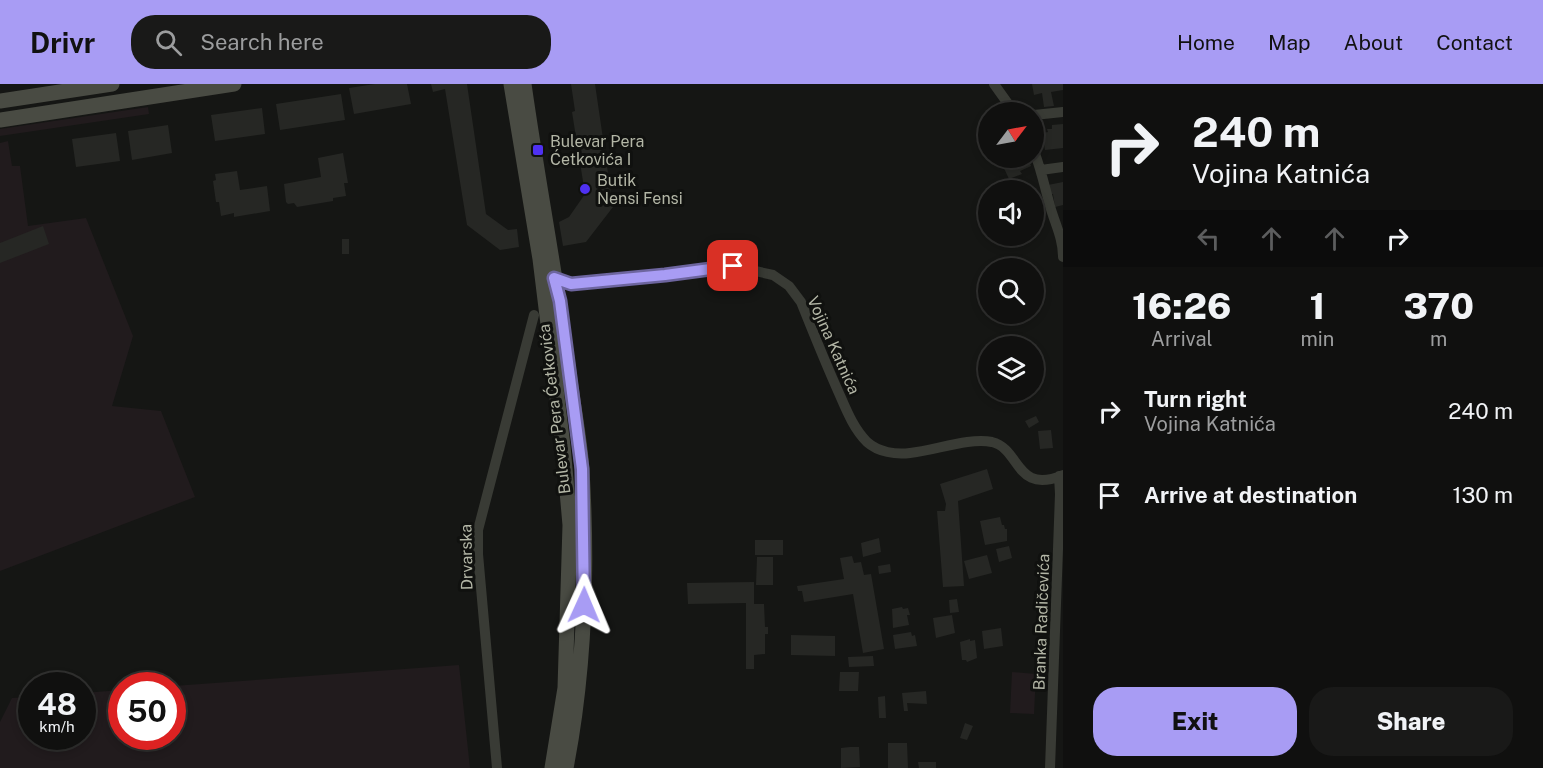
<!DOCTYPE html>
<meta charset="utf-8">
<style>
:root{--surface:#10100f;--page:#191918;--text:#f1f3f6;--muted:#9c9d9e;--line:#30302f;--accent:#a89cf4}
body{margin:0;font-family:"Public Sans",sans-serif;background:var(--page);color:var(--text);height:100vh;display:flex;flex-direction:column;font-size:22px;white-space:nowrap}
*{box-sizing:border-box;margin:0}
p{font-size:20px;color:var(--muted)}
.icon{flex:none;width:33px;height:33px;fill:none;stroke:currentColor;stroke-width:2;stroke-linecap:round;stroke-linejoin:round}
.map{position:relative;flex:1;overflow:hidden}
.drawer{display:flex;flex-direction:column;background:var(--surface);width:480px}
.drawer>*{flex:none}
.hud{background:#10100f;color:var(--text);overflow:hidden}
.needle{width:39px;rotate:58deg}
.controls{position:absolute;left:978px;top:18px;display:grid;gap:12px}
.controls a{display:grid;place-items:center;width:66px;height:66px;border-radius:50%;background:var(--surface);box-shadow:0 3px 9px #0003,0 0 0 2px var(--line);font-size:30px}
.speed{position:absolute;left:18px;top:588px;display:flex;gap:12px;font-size:30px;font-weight:700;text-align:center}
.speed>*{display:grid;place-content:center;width:78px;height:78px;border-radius:50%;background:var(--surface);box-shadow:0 3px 9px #0003,0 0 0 2px var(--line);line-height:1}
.speed small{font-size:15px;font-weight:400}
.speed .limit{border:9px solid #d22;background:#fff;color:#111}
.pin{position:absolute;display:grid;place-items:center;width:51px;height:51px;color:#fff;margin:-26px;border-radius:12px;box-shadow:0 3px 9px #0006}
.me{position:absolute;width:66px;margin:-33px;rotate:1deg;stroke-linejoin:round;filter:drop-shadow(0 0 4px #0008)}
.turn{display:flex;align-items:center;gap:21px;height:126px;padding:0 30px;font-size:27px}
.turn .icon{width:78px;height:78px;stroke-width:2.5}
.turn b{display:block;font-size:42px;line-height:51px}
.lanes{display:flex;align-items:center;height:57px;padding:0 30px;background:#0003;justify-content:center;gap:30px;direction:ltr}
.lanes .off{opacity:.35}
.eta{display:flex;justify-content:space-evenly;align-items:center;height:102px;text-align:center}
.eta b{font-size:36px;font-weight:800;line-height:42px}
.cta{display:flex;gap:12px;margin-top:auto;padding:12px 30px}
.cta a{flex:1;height:69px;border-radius:24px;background:var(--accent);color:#111;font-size:24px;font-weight:800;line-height:69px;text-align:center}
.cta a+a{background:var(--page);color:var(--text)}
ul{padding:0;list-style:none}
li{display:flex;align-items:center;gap:18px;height:84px;padding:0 30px}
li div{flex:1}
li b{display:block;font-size:22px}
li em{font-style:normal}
header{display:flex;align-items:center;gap:36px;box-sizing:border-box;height:84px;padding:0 30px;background:var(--accent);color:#111}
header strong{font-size:28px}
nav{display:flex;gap:33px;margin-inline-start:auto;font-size:21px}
.search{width:420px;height:54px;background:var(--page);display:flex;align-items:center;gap:15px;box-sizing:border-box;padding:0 21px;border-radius:24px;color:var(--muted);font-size:22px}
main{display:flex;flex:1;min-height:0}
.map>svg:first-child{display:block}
.green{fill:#211b1d}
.building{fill:#262724}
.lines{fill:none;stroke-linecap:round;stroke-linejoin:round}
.minor{stroke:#393b35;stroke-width:10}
.secondary{stroke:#494b43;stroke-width:15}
.route-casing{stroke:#6d659f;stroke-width:15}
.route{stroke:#a89cf4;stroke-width:10}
.poi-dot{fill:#4f31f2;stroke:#10110f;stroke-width:2}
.labels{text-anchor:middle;stroke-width:6;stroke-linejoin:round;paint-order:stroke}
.poi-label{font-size:16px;fill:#b3b6a6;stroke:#10110f;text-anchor:start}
.street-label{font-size:16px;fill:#b3b6a6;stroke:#10110f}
</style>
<header>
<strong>Drivr</strong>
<div class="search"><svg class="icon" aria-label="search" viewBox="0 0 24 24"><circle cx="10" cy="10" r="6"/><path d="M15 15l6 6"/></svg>Search here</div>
<nav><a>Home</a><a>Map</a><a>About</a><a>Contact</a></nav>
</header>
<main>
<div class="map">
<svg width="1063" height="684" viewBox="0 0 1063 684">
<rect width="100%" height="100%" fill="#151614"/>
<!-- green -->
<path class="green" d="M148,23L149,30L0,52V45Z
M8,57L12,82H20L28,142L86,134L133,252L112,322L161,327L195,413L0,487V59Z
M459,581L470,684H0V638L12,614L31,613L32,652H82L83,609L121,606L122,652H172L173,602Z
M1012,588L1036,590L1034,630L1010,629Z"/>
<!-- building -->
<path class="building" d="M375,0H407L411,20L354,30L349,4Z
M431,0H467L486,130L508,146L517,145L519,163L500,166L467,141L445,5L433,8Z
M571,0H595L613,123L586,158L563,162L559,138L569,133L585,110L572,28L575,27Z
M1032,0H1063V6L1051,8L1054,22L1044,23L1042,9L1034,11Z
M341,10L345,36L280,46L276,20Z
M262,24L265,50L215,57L211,31Z
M1063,40V64L1045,66L1042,49L1048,48L1047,45H1052V41Z
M168,41L172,69L132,76L128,47Z
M116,49L120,77L76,83L72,55Z
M343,69L348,99H344L346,112L333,114V117L297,123L294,119L288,120L286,118L284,100L321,93L318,74Z
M1022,74H1028L1031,82L1020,87L1022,90L1009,95L1003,82Z
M237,87L240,106L267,102L270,127L234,133V129L221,132L219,118H216L213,97L216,96L215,90Z
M1063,98V121L1055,123L1053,110H1050L1048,101Z
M43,142L49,160L0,179V159Z
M342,155H349V170H342Z
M1036,332L1039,338L1029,344L1025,337Z
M1051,346L1053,364L1040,365L1038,347Z
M987,385L993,405L958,417L964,502L943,503L937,427H945L946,420L940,400Z
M1000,433L1002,441H1004L1005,445H1007V457L985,461L980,437Z
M879,454L881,468L863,473L861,459Z
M755,456H783V471H755Z
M1009,462L1012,474L999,478L996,465Z
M987,471L992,489L969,495L964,477Z
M852,472L854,479L861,478L864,491L871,490L884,565L863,569L853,510L804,518L802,507H798L797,502L844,495L840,474Z
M757,473H773V501H756Z
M890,480L891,488L879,490L878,482Z
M754,498V520H764L765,543H768V550H765V570L754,571V585H746V519L688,520L687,499Z
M957,515L959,528L950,529L949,516Z
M902,523L903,525L908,524L910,531H907L909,541L893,544L892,525Z
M952,531L955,549L936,554L933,534Z
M1001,544L1003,562L984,565L982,547Z
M911,548L912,552L915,551L917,562L895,565L893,551Z
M791,551L835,552V572L791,571Z
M970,555V557L975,556L977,574L967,578L966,576H962L960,558Z
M873,572L874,582L849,583L848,573Z
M840,588H859L858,607H839Z
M926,607L927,620L907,619L908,627H904L902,609Z
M885,612L886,634H879L878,613Z
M965,639L973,642L967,656L960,654Z
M888,659H907L908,684H888Z
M850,663H859L860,683L841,684V664Z
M918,678H936V684H919Z"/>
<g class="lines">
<!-- minor -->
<path class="minor" d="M994,0L1014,28
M1034,31L1063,28
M1034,67C1041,85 1045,104 1050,122C1055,140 1063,154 1063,173
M1041,86L1063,83
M554,193L571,200L665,191L733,182L773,191L789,202L801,218C813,248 825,278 838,307C846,325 853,344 867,358C878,368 896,371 910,369C934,367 969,353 992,358C1021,365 1015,411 1063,391
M497,684L478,470V446L534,231
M1050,684L1060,410L1059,392"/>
<!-- secondary -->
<path class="secondary" d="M511,0L540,175L563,362L570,441L565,604L552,684
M524,0C538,99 557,197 570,296C574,326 580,356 582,386C588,485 585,586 566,684
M0,17L112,0
M0,36L234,0"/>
</g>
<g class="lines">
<!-- route casing -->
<g class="route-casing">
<path id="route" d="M584,521L582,385L560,217L554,194L571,200L665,191L733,182"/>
</g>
<!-- route -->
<use href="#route" class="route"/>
</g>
<!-- markers -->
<g class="poi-dot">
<rect x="532" y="60" width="12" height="12" rx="3"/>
<circle cx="585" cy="105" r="6"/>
</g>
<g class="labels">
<!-- poi labels -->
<g class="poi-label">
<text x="550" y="63">Bulevar Pera<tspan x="550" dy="18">Ćetkovića I</tspan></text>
<text x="597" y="102">Butik<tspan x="597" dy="18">Nensi Fensi</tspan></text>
</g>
<!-- street labels -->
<g class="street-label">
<text transform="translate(834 261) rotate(66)" y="6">Vojina Katnića</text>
<text transform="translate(554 325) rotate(-97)" y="6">Bulevar Pera Ćetkovića</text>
<text transform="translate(466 473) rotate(-91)" y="6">Drvarska</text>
<text transform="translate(1041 538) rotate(-88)" y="6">Branka Radičevića</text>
</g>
</g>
</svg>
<div class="controls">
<a><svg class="needle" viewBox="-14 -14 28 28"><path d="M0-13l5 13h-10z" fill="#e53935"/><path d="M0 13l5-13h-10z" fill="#9c9d9e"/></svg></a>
<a><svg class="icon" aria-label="sound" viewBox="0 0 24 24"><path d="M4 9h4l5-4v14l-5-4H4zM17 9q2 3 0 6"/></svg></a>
<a><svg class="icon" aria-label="search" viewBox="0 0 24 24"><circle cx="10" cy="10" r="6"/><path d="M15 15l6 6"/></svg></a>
<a><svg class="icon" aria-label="layers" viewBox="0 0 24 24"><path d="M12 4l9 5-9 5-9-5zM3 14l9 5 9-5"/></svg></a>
</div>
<div class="speed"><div>48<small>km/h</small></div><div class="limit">50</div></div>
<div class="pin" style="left:733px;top:182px;background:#d93025"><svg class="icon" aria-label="arrive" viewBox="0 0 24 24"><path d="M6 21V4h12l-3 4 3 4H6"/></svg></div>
<svg class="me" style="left:584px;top:521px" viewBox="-20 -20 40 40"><path d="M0-17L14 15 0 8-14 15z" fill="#a89cf4" stroke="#fff" stroke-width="4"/></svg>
</div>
<section class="drawer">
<div class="hud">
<div class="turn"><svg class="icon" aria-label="right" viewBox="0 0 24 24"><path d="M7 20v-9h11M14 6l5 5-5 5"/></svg><div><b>240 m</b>Vojina Katnića</div></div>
<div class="lanes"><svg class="icon off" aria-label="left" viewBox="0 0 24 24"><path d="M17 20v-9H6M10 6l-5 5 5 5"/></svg><svg class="icon off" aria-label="ahead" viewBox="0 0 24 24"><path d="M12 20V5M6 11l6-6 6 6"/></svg><svg class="icon off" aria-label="ahead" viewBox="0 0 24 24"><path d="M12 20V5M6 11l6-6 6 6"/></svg><svg class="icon" aria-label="right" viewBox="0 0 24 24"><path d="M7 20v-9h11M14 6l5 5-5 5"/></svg></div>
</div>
<div class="eta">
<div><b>16:26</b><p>Arrival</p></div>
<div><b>1</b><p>min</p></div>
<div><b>370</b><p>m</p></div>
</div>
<ul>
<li><svg class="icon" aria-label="right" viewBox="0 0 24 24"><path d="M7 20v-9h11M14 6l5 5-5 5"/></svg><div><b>Turn right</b><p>Vojina Katnića</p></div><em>240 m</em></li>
<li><svg class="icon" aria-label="arrive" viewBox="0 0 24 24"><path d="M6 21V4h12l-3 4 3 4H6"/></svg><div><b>Arrive at destination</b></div><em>130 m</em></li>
</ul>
<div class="cta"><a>Exit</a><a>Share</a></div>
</section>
</main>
